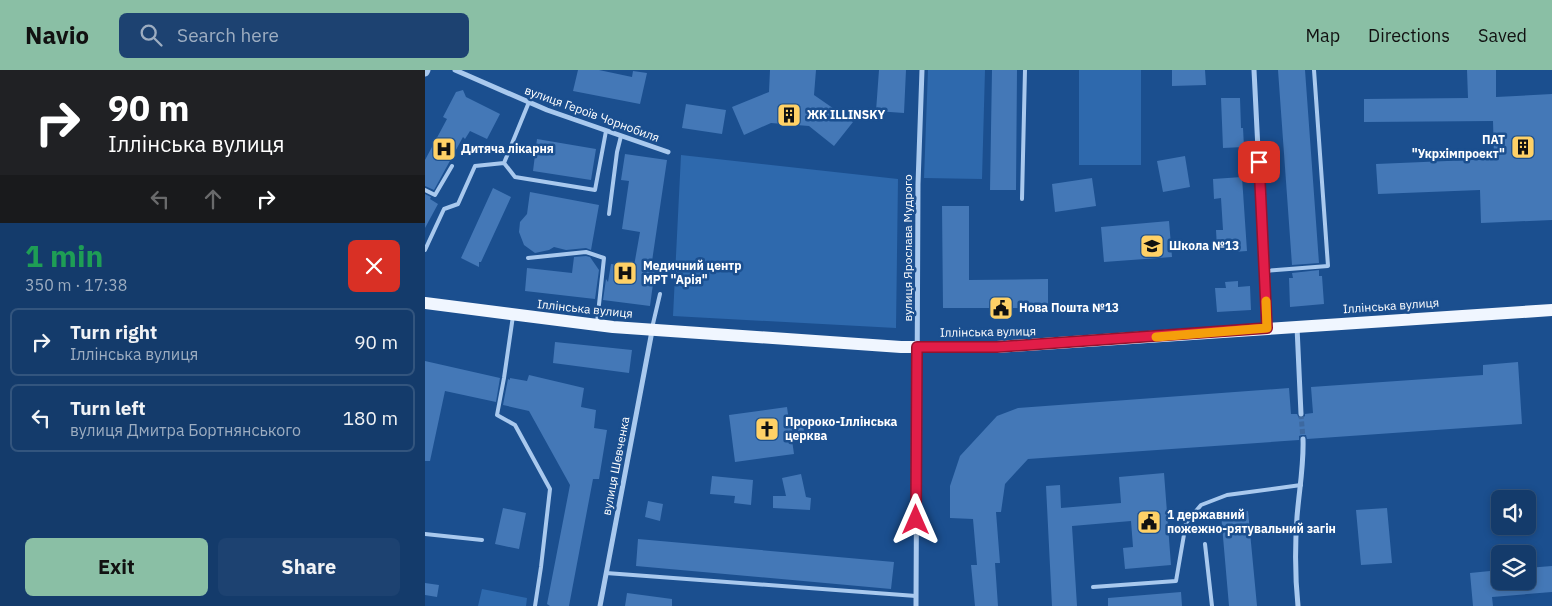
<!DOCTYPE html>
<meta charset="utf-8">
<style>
:root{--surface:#143b6b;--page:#1d4271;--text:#f1f3f6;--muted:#9dadc1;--line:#33557e;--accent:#8abfa5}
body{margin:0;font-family:"IBM Plex Sans",sans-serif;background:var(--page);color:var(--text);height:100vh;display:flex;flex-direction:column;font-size:19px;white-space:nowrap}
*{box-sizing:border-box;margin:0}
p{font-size:16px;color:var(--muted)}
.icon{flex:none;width:28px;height:28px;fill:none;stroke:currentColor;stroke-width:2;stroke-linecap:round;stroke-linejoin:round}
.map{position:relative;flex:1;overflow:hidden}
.panel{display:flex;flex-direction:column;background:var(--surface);width:425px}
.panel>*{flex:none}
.guide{background:#202124;color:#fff;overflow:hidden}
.controls{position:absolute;left:1066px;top:420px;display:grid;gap:10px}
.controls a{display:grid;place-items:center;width:45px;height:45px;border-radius:8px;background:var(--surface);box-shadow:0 2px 8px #0003,0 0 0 1px var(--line);font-size:25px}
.pin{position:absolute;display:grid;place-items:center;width:42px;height:42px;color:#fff;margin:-21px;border-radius:10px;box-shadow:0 2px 8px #0006}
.me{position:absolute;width:55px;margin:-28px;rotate:0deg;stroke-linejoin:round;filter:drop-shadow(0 0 4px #0008)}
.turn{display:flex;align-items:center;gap:18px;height:105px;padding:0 25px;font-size:22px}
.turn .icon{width:65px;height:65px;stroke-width:2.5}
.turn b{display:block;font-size:35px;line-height:42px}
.lanes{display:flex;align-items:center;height:48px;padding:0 25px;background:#0003;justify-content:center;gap:25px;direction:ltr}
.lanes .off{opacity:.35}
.round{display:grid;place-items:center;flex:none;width:52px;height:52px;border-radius:8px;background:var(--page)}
.summary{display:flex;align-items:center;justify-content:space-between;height:85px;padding:0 25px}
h1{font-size:30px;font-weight:700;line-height:38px;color:#1e9e55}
.button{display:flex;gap:10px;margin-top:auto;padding:10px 25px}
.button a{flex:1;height:58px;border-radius:8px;background:var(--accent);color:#111;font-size:20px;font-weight:700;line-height:58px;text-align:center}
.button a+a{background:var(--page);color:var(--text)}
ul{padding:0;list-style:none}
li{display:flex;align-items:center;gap:15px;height:68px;margin:0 10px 8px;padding:0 15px;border:2px solid var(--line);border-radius:8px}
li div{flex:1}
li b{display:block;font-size:19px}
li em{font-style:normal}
header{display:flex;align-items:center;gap:30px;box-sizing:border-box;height:70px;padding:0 25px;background:var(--accent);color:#111}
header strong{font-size:24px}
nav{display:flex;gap:28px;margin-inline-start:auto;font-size:18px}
.search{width:350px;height:45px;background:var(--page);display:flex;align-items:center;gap:12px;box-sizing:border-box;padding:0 18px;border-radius:8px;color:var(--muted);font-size:19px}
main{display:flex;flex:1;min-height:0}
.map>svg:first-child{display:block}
.green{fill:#2e69ad}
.building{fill:#4478b7}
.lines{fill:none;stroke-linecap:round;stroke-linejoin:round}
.minor-tunnel{stroke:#3d69a0;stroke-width:5;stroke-dasharray:5 2.5;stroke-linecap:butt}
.service{stroke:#a9c9ee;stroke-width:4}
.minor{stroke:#a9c9ee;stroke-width:5}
.tertiary{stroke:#a9c9ee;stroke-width:9}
.primary{stroke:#f0f6ff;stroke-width:12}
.route-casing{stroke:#92132f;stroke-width:12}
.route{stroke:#e11d48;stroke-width:9}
.slow{stroke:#f59e0b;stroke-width:9}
.labels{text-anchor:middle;stroke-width:5;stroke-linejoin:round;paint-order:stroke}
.street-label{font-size:12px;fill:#fff;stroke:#1b4f8f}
.poi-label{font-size:12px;font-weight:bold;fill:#fff;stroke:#1b4f8f;text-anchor:start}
</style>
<header>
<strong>Navio</strong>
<div class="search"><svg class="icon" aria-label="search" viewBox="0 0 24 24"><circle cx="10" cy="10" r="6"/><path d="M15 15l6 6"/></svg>Search here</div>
<nav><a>Map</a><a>Directions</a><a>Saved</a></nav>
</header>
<main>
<section class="panel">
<div class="guide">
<div class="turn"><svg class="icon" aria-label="right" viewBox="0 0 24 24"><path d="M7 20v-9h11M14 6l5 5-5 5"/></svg><div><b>90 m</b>Іллінська вулиця</div></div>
<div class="lanes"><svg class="icon off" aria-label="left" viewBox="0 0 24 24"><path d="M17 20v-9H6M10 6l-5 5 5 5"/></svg><svg class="icon off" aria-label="ahead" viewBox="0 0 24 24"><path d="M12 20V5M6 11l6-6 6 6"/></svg><svg class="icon" aria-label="right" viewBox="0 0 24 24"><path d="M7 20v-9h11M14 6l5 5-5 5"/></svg></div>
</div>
<div class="summary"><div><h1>1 min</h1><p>350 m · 17:38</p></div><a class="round" style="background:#d93025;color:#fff"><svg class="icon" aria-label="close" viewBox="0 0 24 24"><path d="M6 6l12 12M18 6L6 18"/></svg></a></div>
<ul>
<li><svg class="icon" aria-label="right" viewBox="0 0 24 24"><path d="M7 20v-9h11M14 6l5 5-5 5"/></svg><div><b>Turn right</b><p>Іллінська вулиця</p></div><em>90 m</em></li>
<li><svg class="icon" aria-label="left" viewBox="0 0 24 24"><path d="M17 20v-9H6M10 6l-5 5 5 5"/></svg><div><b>Turn left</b><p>вулиця Дмитра Бортнянського</p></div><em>180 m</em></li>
</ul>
<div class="button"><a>Exit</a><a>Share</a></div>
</section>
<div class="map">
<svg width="1127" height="536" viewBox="0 0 1127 536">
<rect width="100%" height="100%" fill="#1b4f8f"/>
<!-- green -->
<path class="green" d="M503,0H560L557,109L499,108Z
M654,0H716V95H654Z
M256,85L473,109L471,258L248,246Z
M57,519L102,528L101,536H53Z"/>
<!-- building -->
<path class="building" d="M153,0H174L207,7L208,1L222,3L215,34L148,21Z
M345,0H391L389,25L428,52L409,76L384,56L346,53L319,65L307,37L344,22Z
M454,0H481L479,43L451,41Z
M567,0H592L591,120H565Z
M747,0H780L781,15L747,16Z
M853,0H880L894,193L867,195Z
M1042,0H1071V27L1127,24V150L1056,153L1055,120L953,124L951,94L1069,89L1068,51L939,52V29L1043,28Z
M38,20L41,27L75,44L62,69L45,61L40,69L38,67L9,120L0,116V90L22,49L18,47L31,22Z
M796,28H815L816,58H818L819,77L798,78Z
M261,34L301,40L297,64L257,58Z
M112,69L171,79L166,110L108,101Z
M200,84L242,90L226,198L230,199L225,236L178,230L181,209L183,212L186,194L209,196L215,162L197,159L204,111L196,110Z
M760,86L765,117L738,122L732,91Z
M817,107L822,181L807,182L806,177L792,178L791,160H798L796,128L789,129L788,109Z
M667,108L671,136L630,142L627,114Z
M68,118L86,127L56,192H54V197L36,188Z
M105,122L174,135L166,180L161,178L141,180L129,177L124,180L110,183L99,175L94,162L95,152L102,144Z
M0,124L6,127L5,129L13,134L0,158Z
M517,136H544V210L623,209V238H518Z
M744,151L747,187L679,192L676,157Z
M161,186L165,187L174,200L170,229L100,221L102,198L147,203L149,187Z
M894,200V206H897L899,234L865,237L864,208H868L867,203Z
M813,211V217L825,216L826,240L792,242L790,218H801L800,212Z
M130,272L207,280L204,303L128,293Z
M0,291L75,308L71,332L20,321L5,391H0Z
M1093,292L1097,354L882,369L881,365H877L874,366V370L603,389L580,414L576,442H571L575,493H570L573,536H550L546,495H552L548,449L525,448V416L535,386L572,346L593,338L864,318L866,344H872L874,348H877L880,346V344L888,343L886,317L1058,305V295Z
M104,305L159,318L156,337L171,340L169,358L182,360L174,409H168L144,536H125L122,534L145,415L104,341L78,335L83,309L85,310V308L102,311Z
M362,337L364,351L377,348L380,368L367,370L369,384L310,392L304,345Z
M739,403L746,495L700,499L698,478L708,477L706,451L647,456L652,536H627L621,416L635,415L636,438L696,433L694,407Z
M376,404L381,427L386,428L385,440L348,438V426H361L357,408Z
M287,406L328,410L326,435L309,433L310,426L285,424Z
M223,431L238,434L235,451L220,447Z
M78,438L101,443L94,479L70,474Z
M962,438L967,493L936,495L931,440Z
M823,441L832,536H804L796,444Z
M213,469L469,492L466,519L211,496Z
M1127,496V522L1067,527L1068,536H1048L1045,503L1075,500V511H1102V498Z
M0,513L14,515L12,527L0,525Z
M756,522L757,536H683V528Z
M202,523L247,529V536H200Z"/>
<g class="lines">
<!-- minor-tunnel -->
<path class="minor-tunnel" d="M876,344L878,369"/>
<!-- service -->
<path class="service" d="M104,32L79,93L90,107L170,120L181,61
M0,120L10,125L27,96
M597,129L600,0
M184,144L192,82L196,66
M0,180L19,139L33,134L50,96L79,93
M103,188L161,182L179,188L172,253
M840,201L903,196L889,0
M88,246L79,308L72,345L90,355L125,419L116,497L110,536
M227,258L235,224
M0,464L57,470
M780,474L787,536
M181,503L491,526
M668,517L751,511L761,453L776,435L802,425L876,415"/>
<!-- minor -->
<path class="minor" d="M30,0L122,40L243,82
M829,0L842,258
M872,257L876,344
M175,536L227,261
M491,536L493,114L497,0
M873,536C870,507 870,476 872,447C874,421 879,395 878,369"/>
<!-- tertiary -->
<path class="tertiary" d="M0,2L1,0"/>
<!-- primary -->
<path class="primary" d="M0,233L188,257L476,277H572L1127,240"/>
</g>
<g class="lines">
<!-- route casing -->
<g class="route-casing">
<path id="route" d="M491,450L492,277H572L842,258L834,92"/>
</g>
<!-- route -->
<use href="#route" class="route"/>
<!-- slow -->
<path class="slow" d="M731,267L842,258L841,231"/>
</g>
<!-- icons -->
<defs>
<g id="building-square" transform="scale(1.25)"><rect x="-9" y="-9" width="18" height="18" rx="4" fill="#ffd166" stroke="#1b4f8f"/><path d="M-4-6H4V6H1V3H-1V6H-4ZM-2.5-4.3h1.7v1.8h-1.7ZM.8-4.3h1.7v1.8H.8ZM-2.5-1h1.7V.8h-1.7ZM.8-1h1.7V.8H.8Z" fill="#111"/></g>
<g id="hospital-square" transform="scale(1.25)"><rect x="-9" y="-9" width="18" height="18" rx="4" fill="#ffd166" stroke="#1b4f8f"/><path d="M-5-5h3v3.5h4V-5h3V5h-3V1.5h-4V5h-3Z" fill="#111"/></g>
<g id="school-square" transform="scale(1.25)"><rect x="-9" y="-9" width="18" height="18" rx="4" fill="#ffd166" stroke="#1b4f8f"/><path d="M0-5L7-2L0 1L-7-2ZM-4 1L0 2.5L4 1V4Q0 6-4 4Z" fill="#111"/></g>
<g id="civic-square" transform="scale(1.25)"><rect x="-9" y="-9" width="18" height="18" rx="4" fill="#ffd166" stroke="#1b4f8f"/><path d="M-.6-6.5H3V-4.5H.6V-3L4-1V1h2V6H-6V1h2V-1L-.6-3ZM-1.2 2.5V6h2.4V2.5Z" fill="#111"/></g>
<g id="church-square" transform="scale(1.25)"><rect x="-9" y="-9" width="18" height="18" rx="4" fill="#ffd166" stroke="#1b4f8f"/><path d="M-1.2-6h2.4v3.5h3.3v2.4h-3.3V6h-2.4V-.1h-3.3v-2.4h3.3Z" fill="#111"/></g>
</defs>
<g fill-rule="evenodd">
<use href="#building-square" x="364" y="45"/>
<use href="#building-square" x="1098" y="77"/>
<use href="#hospital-square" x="19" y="79"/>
<use href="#school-square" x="727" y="176"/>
<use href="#hospital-square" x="200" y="203"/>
<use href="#civic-square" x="576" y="238"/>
<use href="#church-square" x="342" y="359"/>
<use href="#civic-square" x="724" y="452"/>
</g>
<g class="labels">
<!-- street labels -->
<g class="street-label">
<text transform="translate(167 44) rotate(20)" y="4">вулиця Героїв Чорнобиля</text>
<text transform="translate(483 178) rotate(-90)" y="4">вулиця Ярослава Мудрого</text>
<text transform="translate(966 236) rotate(-4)" y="4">Іллінська вулиця</text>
<text transform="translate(160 239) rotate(6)" y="4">Іллінська вулиця</text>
<text transform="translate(563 262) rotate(-1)" y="4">Іллінська вулиця</text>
<text transform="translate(191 396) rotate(-79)" y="4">вулиця Шевченка</text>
</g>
<!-- poi labels -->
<g class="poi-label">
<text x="382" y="49">ЖК ILLINSKY</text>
<text x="1080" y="74" text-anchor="end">ПАТ<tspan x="1080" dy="14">"Укрхімпроект"</tspan></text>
<text x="36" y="83">Дитяча лікарня</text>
<text x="744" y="180">Школа №13</text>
<text x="218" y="200">Медичний центр<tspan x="218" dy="14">МРТ "Арія"</tspan></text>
<text x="594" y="242">Нова Пошта №13</text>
<text x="360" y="356">Пророко-Іллінська<tspan x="360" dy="14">церква</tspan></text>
<text x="742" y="449">1 державний<tspan x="742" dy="14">пожежно-рятувальний загін</tspan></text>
</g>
</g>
</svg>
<div class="controls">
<a><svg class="icon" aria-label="sound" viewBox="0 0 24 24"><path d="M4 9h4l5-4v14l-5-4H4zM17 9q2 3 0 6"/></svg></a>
<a><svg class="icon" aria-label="layers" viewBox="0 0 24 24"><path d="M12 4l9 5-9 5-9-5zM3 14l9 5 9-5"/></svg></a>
</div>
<div class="pin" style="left:834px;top:92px;background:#d93025"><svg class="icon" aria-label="arrive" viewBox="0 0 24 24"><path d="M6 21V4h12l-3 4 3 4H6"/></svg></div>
<svg class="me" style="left:491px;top:450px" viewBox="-20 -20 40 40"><path d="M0-17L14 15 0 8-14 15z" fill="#e11d48" stroke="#fff" stroke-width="4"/></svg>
</div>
</main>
